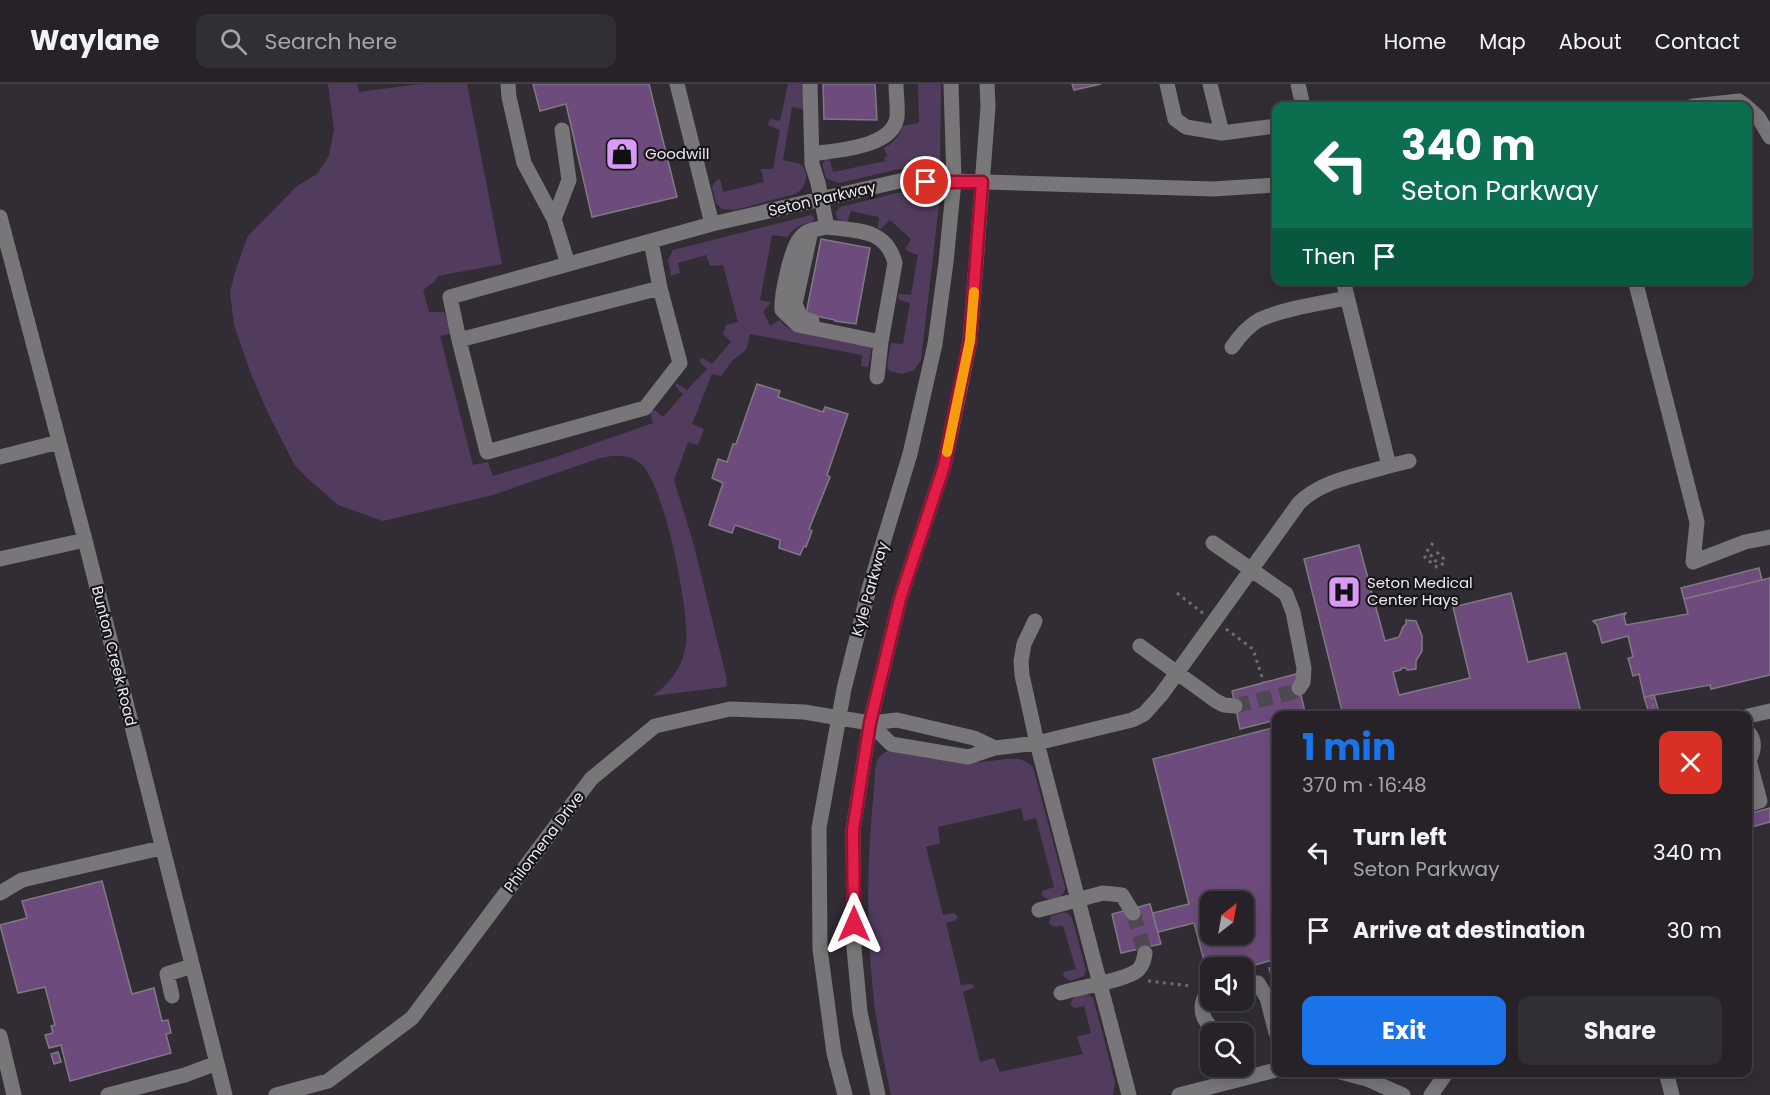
<!DOCTYPE html>
<meta charset="utf-8">
<style>
:root{--surface:#262228;--page:#322f34;--text:#f1f3f6;--muted:#a4a4a8;--line:#423f45;--accent:#1a73e8}
body{margin:0;font-family:Poppins,sans-serif;background:var(--page);color:var(--text);height:100vh;display:flex;flex-direction:column;font-size:22px;white-space:nowrap}
*{box-sizing:border-box;margin:0}
p{font-size:20px;color:var(--muted)}
.icon{flex:none;width:33px;height:33px;fill:none;stroke:currentColor;stroke-width:2;stroke-linecap:round;stroke-linejoin:round}
.map{position:relative;flex:1;overflow:hidden}
.panel{position:absolute;left:1272px;top:627px;width:480px;height:366px;display:flex;flex-direction:column;background:var(--surface);border-radius:12px;box-shadow:0 3px 15px #0003,0 0 0 2px var(--line)}
.panel>*{flex:none}
.guide{position:absolute;left:1272px;top:18px;width:480px;height:183px;border-radius:12px;box-shadow:0 3px 15px #0003,0 0 0 2px var(--line);background:#0b6e4f;color:#fff;overflow:hidden}
.needle{width:39px;rotate:31deg}
.tools{position:absolute;left:1200px;top:807px;display:grid;gap:12px}
.tools a{display:grid;place-items:center;width:54px;height:54px;border-radius:12px;background:var(--surface);box-shadow:0 3px 15px #0003,0 0 0 2px var(--line);font-size:30px}
.pin{position:absolute;display:grid;place-items:center;width:51px;height:51px;color:#fff;margin:-26px;border:3px solid #fff;border-radius:50%;box-shadow:0 2px 6px #0007}
.me{position:absolute;width:66px;margin:-33px;rotate:0deg;stroke-linejoin:round;filter:drop-shadow(0 0 4px #0008)}
.turn{display:flex;align-items:center;gap:21px;height:126px;padding:0 30px;font-size:27px}
.turn .icon{width:78px;height:78px;stroke-width:2.5}
.turn b{display:block;font-size:42px;line-height:51px}
.then{display:flex;align-items:center;height:57px;padding:0 30px;background:#0003;gap:12px;font-size:22px}
.round{display:grid;place-items:center;flex:none;width:63px;height:63px;border-radius:12px;background:var(--page)}
.overview{display:flex;align-items:center;justify-content:space-between;height:102px;padding:0 30px}
h1{font-size:36px;font-weight:700;line-height:45px;color:var(--accent)}
.primary-button{display:flex;gap:12px;margin-top:auto;padding:12px 30px}
.primary-button a{flex:1;height:69px;border-radius:12px;background:var(--accent);color:#fff;font-size:24px;font-weight:700;line-height:69px;text-align:center}
.primary-button a+a{background:var(--page);color:var(--text)}
ul{padding:0;list-style:none}
li{display:flex;align-items:center;gap:18px;height:78px;padding:0 30px}
li div{flex:1}
li b{display:block;font-size:22px}
li em{font-style:normal}
header{display:flex;align-items:center;gap:36px;box-sizing:border-box;height:84px;padding:0 30px;background:var(--surface);border-bottom:2px solid var(--line)}
header strong{font-size:28px}
nav{display:flex;gap:33px;margin-inline-start:auto;font-size:21px}
.search{width:420px;height:54px;background:var(--page);display:flex;align-items:center;gap:15px;box-sizing:border-box;padding:0 21px;border-radius:12px;color:var(--muted);font-size:22px}
.map>svg:first-child{display:block}
.green{fill:#523c5d}
.building{fill:#6d4c7d;stroke:#7f7982;stroke-width:1.5;fill-rule:evenodd}
.lines{fill:none;stroke-linecap:round;stroke-linejoin:round}
.minor-tunnel{stroke:#4e4951;stroke-width:15;stroke-dasharray:15 8;stroke-linecap:butt}
.path{stroke:#6f6b72;stroke-width:3;stroke-dasharray:3 4.5;stroke-linecap:butt}
.minor{stroke:#79767a;stroke-width:15}
.route-casing{stroke:#92132f;stroke-width:15}
.route{stroke:#e11d48;stroke-width:10}
.slow{stroke:#f59e0b;stroke-width:10}
.labels{text-anchor:middle;stroke-width:4.5;stroke-linejoin:round;paint-order:stroke}
.poi-label{font-size:15px;fill:#edeaef;stroke:#18161a;text-anchor:start}
.street-label{font-size:15px;fill:#edeaef;stroke:#18161a}
</style>
<header>
<strong>Waylane</strong>
<div class="search"><svg class="icon" aria-label="search" viewBox="0 0 24 24"><circle cx="10" cy="10" r="6"/><path d="M15 15l6 6"/></svg>Search here</div>
<nav><a>Home</a><a>Map</a><a>About</a><a>Contact</a></nav>
</header>
<div class="map">
<svg width="1770" height="1011" viewBox="0 0 1770 1011">
<rect width="100%" height="100%" fill="#322d35"/>
<!-- green -->
<path class="green" d="M328,0H357L359,8L420,0H467L502,180L438,192L435,197L423,206L429,228H444L453,249L440,252L473,381L488,378L493,392L556,373L653,339L650,328L652,326L656,327L663,333L683,310L675,302L676,299L687,306L707,285L699,277L700,275L703,274L712,280L731,258L723,250L726,241L738,238L723,181L710,182L706,171L678,179L680,189L671,192L668,176L673,166L811,131L815,134L810,139C800,140 793,145 787,153L772,151L760,216L771,218L763,228L770,242L780,236L785,242L794,247L872,263L868,283L861,282L862,271L750,250L746,266L732,277L721,292L712,290L692,340L704,345L698,361L688,358L674,396L693,458L726,592L727,600L725,603L653,612C671,598 683,583 686,559C690,529 664,397 640,379C627,369 612,371 597,375L493,411L383,437L338,421L305,392L294,380L268,329L251,290L234,241L230,208L236,185L248,152L296,103L317,90L329,72L334,45Z
M788,0H803V25L792,23L783,76C789,78 799,78 803,83C810,92 804,106 795,110L735,126L722,125L716,119L712,102L718,95L721,97L723,108L764,98L761,85H773L780,46L768,41L770,35L780,37Z
M918,0H941L940,78L938,82L930,86L899,85L839,99L826,94L822,80L825,76L830,77L833,88L886,77L884,74L887,72L884,64C893,59 900,53 902,42L919,39Z
M914,108L933,111L939,121L921,276L914,286L902,290L889,287L887,281L891,259L903,260L910,219L900,216L898,213L899,210L911,211L918,171L905,166L911,155L890,136L881,145L878,144L879,133L851,127L847,138L839,136L836,132V128L840,123L897,109Z
M889,666C919,671 951,678 981,678C1000,677 1019,669 1033,683L1065,803C1065,813 1056,814 1049,816L1042,812V807L1054,803L1036,734L1024,737L1021,724L938,743L940,759L926,763L943,831L954,829L958,833L956,836L946,839L961,901L972,900L975,903L963,908L980,978L994,974L1000,988L1083,970L1077,953L1091,949L1084,922L1075,924L1070,920L1074,913L1087,910L1093,914L1103,951L1115,999L1113,1011H891C884,977 876,942 873,907C866,842 867,772 874,706C875,697 874,683 878,675C881,670 885,669 889,666Z
M1064,828L1069,830L1072,834L1086,886L1084,892L1070,897L1063,892L1064,888L1076,885L1063,842L1054,843L1049,839L1051,832Z"/>
<!-- building -->
<path class="building" d="M533,0H649L677,113L592,133L566,20L540,27Z
M823,0H875L877,36L824,35Z
M1072,0H1101L1074,6Z
M821,155L870,164L856,240L835,237V236L806,230Z
M757,300L780,307L778,313L823,328L825,323L848,330L827,391L830,393L809,445L812,447L806,463L804,462L800,471L779,464L780,456L735,441L732,449L709,441L723,399L712,394L718,375L727,378L733,360H736Z
M1359,461L1385,557L1399,553L1403,543L1406,540V536L1416,537L1422,552V567L1416,577V585L1407,586L1406,584H1401V586L1393,588L1399,611L1470,594L1453,523L1511,509L1528,578L1566,569L1582,632H1325L1342,627L1304,475Z
M1759,484L1762,496L1684,515L1681,504Z
M1770,494V591L1711,605L1710,601L1644,613L1639,590L1633,592L1628,574L1633,573L1628,552L1602,559L1597,541L1593,537L1626,529L1624,532L1626,541L1688,530L1684,515Z
M1296,590L1305,628L1292,631L1276,632V636L1240,645L1232,607Z
M1654,611L1660,632H1626L1648,626L1644,613Z
M1276,643V875L1244,884H1210V892H1208L1194,839L1158,848L1155,839L1153,829L1189,820L1153,675ZM1210,818H1244V850H1210Z
M1770,724V738L1748,744V730Z
M102,797L132,910L154,904L162,937L168,936L171,949L166,950L171,969L70,997L61,961L49,964L45,951L53,949L51,942L55,941L45,903L18,909L0,841L27,834L22,817Z
M1150,820L1161,860L1121,869L1112,830Z
M1276,882V910L1269,884Z
M1247,883L1253,909L1244,912V884Z
M58,968L61,978L54,980L51,970Z"/>
<g class="lines">
<!-- minor-tunnel -->
<path class="minor-tunnel" d="M1235,622L1293,608L1299,604
M1133,829L1145,869
M1244,900L1254,898L1258,899"/>
<!-- path -->
<path class="path" d="M1433,459L1425,470V474L1437,483L1441,482L1445,476L1438,469H1434L1431,472L1435,477L1437,476
M1177,509L1204,530
M1226,545L1253,565L1264,599
M1646,632L1654,630L1651,612
M1148,897L1191,902"/>
<!-- minor -->
<path class="minor" d="M508,0L509,13L524,79L554,135L568,180
M677,0L712,140
M810,0L812,80L818,99L827,143C817,145 807,146 801,153C791,163 781,212 782,226L798,241L881,258L895,179C886,144 856,147 827,143
M1167,0L1175,35L1186,43L1222,49
M1210,0L1222,49L1276,42
M1298,0L1303,22
M1693,22L1739,17L1746,22
M1748,24L1758,33L1770,53
M812,70C836,66 893,64 897,33C898,23 896,11 896,0
M0,133L85,456L225,1011
M554,135L569,96L562,46
M811,147L795,220L801,234L812,237
M651,157L660,204L459,256L487,368L645,324L680,279L660,204
M1635,196L1697,438L1693,478L1745,458L1770,453
M459,256L450,213L712,140L904,96L936,99L954,97L1213,105L1276,101
M1232,263C1239,253 1248,242 1259,236C1282,225 1321,219 1347,214
M877,293L881,258
M0,373L59,358
M1389,382L1409,377
M1213,459L1286,510L1293,528L1304,584L1303,598L1299,604
M0,475L85,456
M1035,537L1024,560L1021,577L1022,591L1037,659L1129,1011
M1140,562L1216,617L1224,621L1235,622
M1748,632L1770,627
M870,639L891,660L968,673L995,664L1037,659L1132,636L1144,630L1161,611L1299,419C1322,396 1359,391 1389,382L1343,196
M1748,648C1756,656 1754,667 1749,676L1748,674
M1748,721L1760,717L1749,676
M0,809L22,796L161,764
M1039,826L1103,809L1122,811L1133,829
M1258,899L1267,914L1276,949
M1061,909C1079,903 1125,897 1138,886C1143,881 1144,876 1145,869
M172,912L167,890L192,882
M1209,941C1200,931 1199,916 1210,907
M0,952L14,1011
M1340,988L1367,995L1403,1011
M1666,988L1672,1011
M108,1011L185,991L217,979
M276,1011L328,997L412,934L591,695L655,642L730,625L804,628L870,639L897,636L974,654L995,664
M845,1011L834,969L820,865L819,744L844,605L869,505L910,370L935,260L946,178L954,97L951,0
M878,1011L860,928L854,864L853,746L870,639L900,515L944,382L970,257L988,23L987,0
M1179,1011L1276,986
M1431,1011L1447,988"/>
</g>
<g class="lines">
<!-- route casing -->
<g class="route-casing">
<path id="route" d="M854,840L853,746L870,639L900,515L944,382L961,298L970,257L982,98H926"/>
</g>
<!-- route -->
<use href="#route" class="route"/>
<!-- slow -->
<path class="slow" d="M947,368L970,257L974,208"/>
</g>
<!-- icons -->
<defs>
<g id="shop-square" transform="scale(1.725)"><rect x="-9" y="-9" width="18" height="18" rx="4" fill="#d99af7" stroke="#18161a"/><path d="M-5-2.5h2.3a2.7 3.5 0 0 1 5.4 0H5L5.5 6h-11ZM-1.5-2.5h3a1.5 2.3 0 0 0-3 0Z" fill="#111"/></g>
<g id="hospital-square" transform="scale(1.725)"><rect x="-9" y="-9" width="18" height="18" rx="4" fill="#d99af7" stroke="#18161a"/><path d="M-5-5h3v3.5h4V-5h3V5h-3V1.5h-4V5h-3Z" fill="#111"/></g>
</defs>
<g fill-rule="evenodd">
<use href="#shop-square" x="622" y="70"/>
<use href="#hospital-square" x="1344" y="508"/>
</g>
<g class="labels">
<!-- poi labels -->
<g class="poi-label">
<text x="645" y="75">Goodwill</text>
<text x="1367" y="504">Seton Medical<tspan x="1367" dy="17">Center Hays</tspan></text>
</g>
<!-- street labels -->
<g class="street-label">
<text transform="translate(822 115) rotate(-13)" y="5">Seton Parkway</text>
<text transform="translate(870 505) rotate(-74)" y="5">Kyle Parkway</text>
<text transform="translate(114 572) rotate(76)" y="5">Bunton Creek Road</text>
<text transform="translate(544 758) rotate(-53)" y="5">Philomena Drive</text>
</g>
</g>
</svg>
<div class="tools">
<a><svg class="needle" viewBox="-14 -14 28 28"><path d="M0-13l5 13h-10z" fill="#e53935"/><path d="M0 13l5-13h-10z" fill="#a4a4a8"/></svg></a>
<a><svg class="icon" aria-label="sound" viewBox="0 0 24 24"><path d="M4 9h4l5-4v14l-5-4H4zM17 9q2 3 0 6"/></svg></a>
<a><svg class="icon" aria-label="search" viewBox="0 0 24 24"><circle cx="10" cy="10" r="6"/><path d="M15 15l6 6"/></svg></a>
</div>
<div class="pin" style="left:926px;top:98px;background:#d93025"><svg class="icon" aria-label="arrive" viewBox="0 0 24 24"><path d="M6 21V4h12l-3 4 3 4H6"/></svg></div>
<svg class="me" style="left:854px;top:840px" viewBox="-20 -20 40 40"><path d="M0-17L14 15 0 8-14 15z" fill="#e11d48" stroke="#fff" stroke-width="4"/></svg>
<div class="guide">
<div class="turn"><svg class="icon" aria-label="left" viewBox="0 0 24 24"><path d="M17 20v-9H6M10 6l-5 5 5 5"/></svg><div><b>340 m</b>Seton Parkway</div></div>
<div class="then">Then<svg class="icon" aria-label="arrive" viewBox="0 0 24 24"><path d="M6 21V4h12l-3 4 3 4H6"/></svg></div>
</div>
<section class="panel">
<div class="overview"><div><h1>1 min</h1><p>370 m · 16:48</p></div><a class="round" style="background:#d93025;color:#fff"><svg class="icon" aria-label="close" viewBox="0 0 24 24"><path d="M6 6l12 12M18 6L6 18"/></svg></a></div>
<ul>
<li><svg class="icon" aria-label="left" viewBox="0 0 24 24"><path d="M17 20v-9H6M10 6l-5 5 5 5"/></svg><div><b>Turn left</b><p>Seton Parkway</p></div><em>340 m</em></li>
<li><svg class="icon" aria-label="arrive" viewBox="0 0 24 24"><path d="M6 21V4h12l-3 4 3 4H6"/></svg><div><b>Arrive at destination</b></div><em>30 m</em></li>
</ul>
<div class="primary-button"><a>Exit</a><a>Share</a></div>
</section>
</div>
